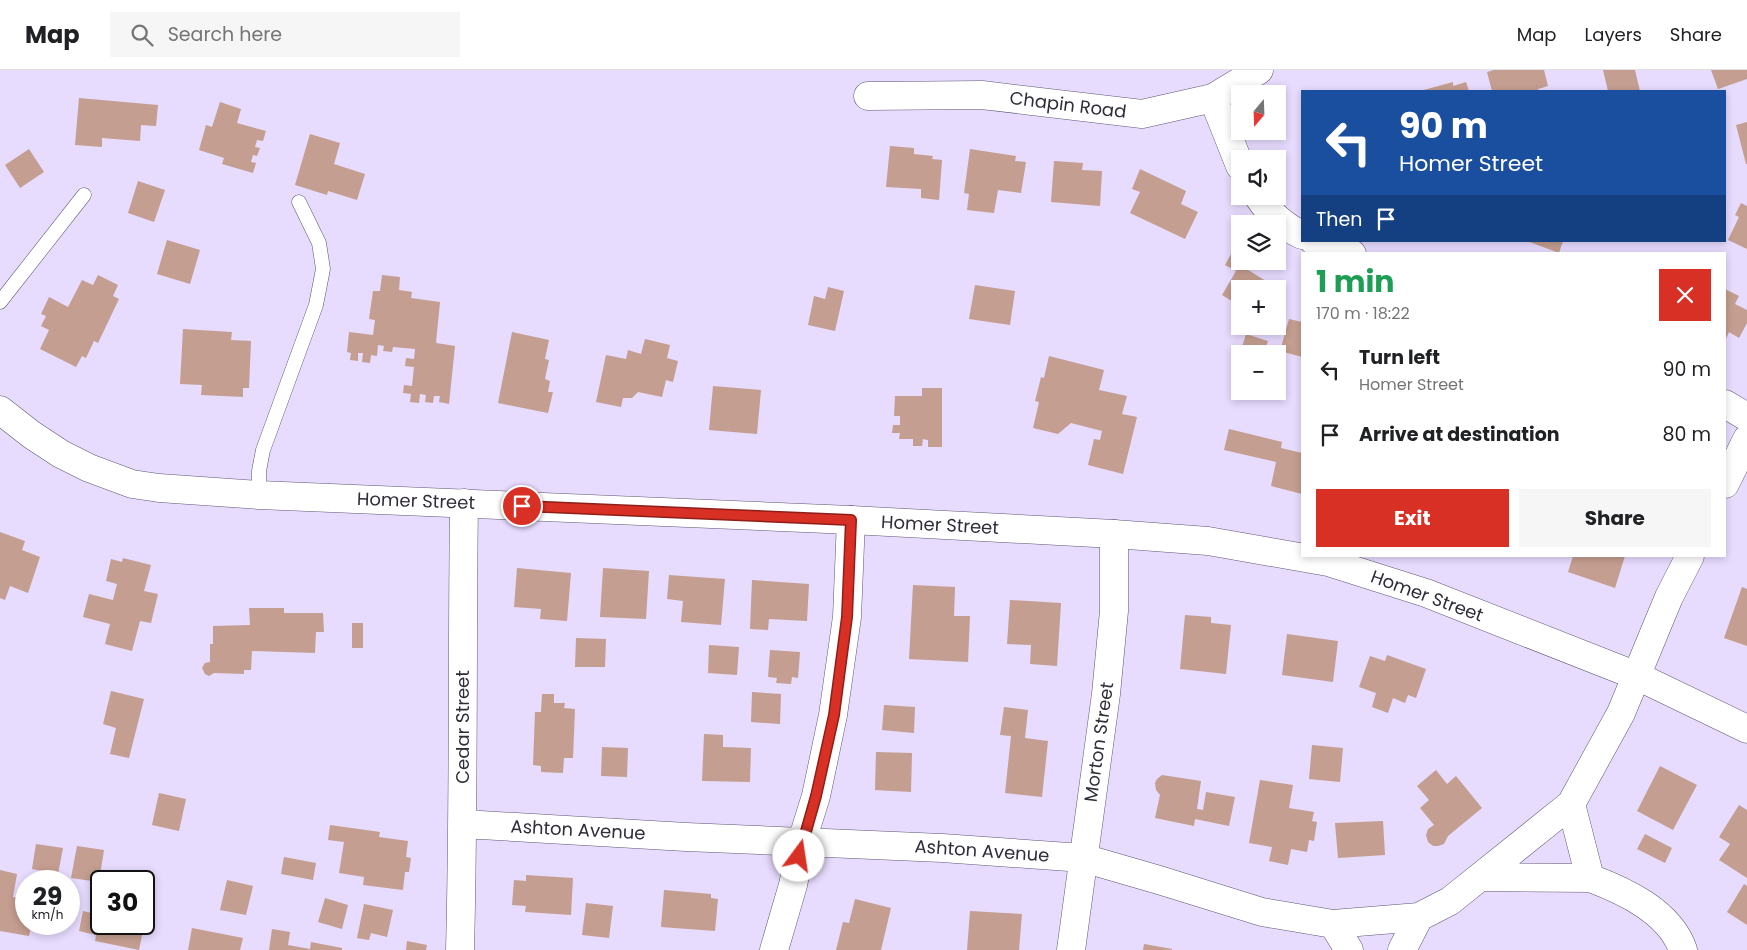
<!DOCTYPE html>
<meta charset="utf-8">
<style>
:root{--surface:#fff;--page:#f6f6f6;--text:#202124;--muted:#757577;--line:#e0e0e0;--accent:#d93025}
body{margin:0;font-family:Poppins,sans-serif;background:var(--page);color:var(--text);height:100vh;display:flex;flex-direction:column;font-size:19px;white-space:nowrap}
*{box-sizing:border-box;margin:0}
p{font-size:16px;color:var(--muted)}
.icon{flex:none;width:28px;height:28px;fill:none;stroke:currentColor;stroke-width:2;stroke-linecap:round;stroke-linejoin:round}
.map{position:relative;flex:1;overflow:hidden}
.side{position:absolute;left:1301px;top:182px;width:425px;height:305px;display:flex;flex-direction:column;background:var(--surface);border-radius:0px;box-shadow:0 2px 8px #0003}
.side>*{flex:none}
.guide{position:absolute;left:1301px;top:20px;width:425px;height:152px;border-radius:0px;box-shadow:0 2px 8px #0003;background:#1a4fa0;color:#fff;overflow:hidden}
.needle{width:32px;rotate:199deg}
.buttons{position:absolute;left:1231px;top:15px;display:grid;gap:10px}
.buttons a{display:grid;place-items:center;width:55px;height:55px;border-radius:0px;background:var(--surface);box-shadow:0 2px 8px #0003;font-size:25px}
.speed{position:absolute;left:15px;top:800px;display:flex;gap:10px;font-size:25px;font-weight:700;text-align:center}
.speed>*{display:grid;place-content:center;width:65px;height:65px;border-radius:50%;background:var(--surface);box-shadow:0 2px 8px #0003;line-height:1}
.speed small{font-size:12px;font-weight:400}
.speed .limit{border:2px solid #111;border-radius:8px;background:#fff;color:#111}
.pin{position:absolute;display:grid;place-items:center;width:42px;height:42px;color:#fff;margin:-21px;border:2px solid #fff;border-radius:50%;box-shadow:0 1px 5px #0007}
.me{position:absolute;width:55px;margin:-28px;rotate:14deg;stroke-linejoin:round;filter:drop-shadow(0 0 4px #0008)}
.turn{display:flex;align-items:center;gap:18px;height:105px;padding:0 15px;font-size:22px}
.turn .icon{width:65px;height:65px;stroke-width:2.5}
.turn b{display:block;font-size:35px;line-height:42px}
.then{display:flex;align-items:center;height:48px;padding:0 15px;background:#0003;gap:10px;font-size:19px}
.round{display:grid;place-items:center;flex:none;width:52px;height:52px;border-radius:0px;background:var(--page)}
.summary{display:flex;align-items:center;justify-content:space-between;height:85px;padding:0 15px}
h1{font-size:30px;font-weight:700;line-height:38px;color:#1e9e55}
.primary-button{display:flex;gap:10px;margin-top:auto;padding:10px 15px}
.primary-button a{flex:1;height:58px;border-radius:0px;background:var(--accent);color:#fff;font-size:20px;font-weight:700;line-height:58px;text-align:center}
.primary-button a+a{background:var(--page);color:var(--text)}
ul{padding:0;list-style:none}
li{display:flex;align-items:center;gap:15px;height:65px;padding:0 15px}
li div{flex:1}
li b{display:block;font-size:19px}
li em{font-style:normal}
header{display:flex;align-items:center;gap:30px;box-sizing:border-box;height:70px;padding:0 25px;background:var(--surface);border-bottom:1px solid var(--line)}
header strong{font-size:24px}
nav{display:flex;gap:28px;margin-inline-start:auto;font-size:18px}
.search{width:350px;height:45px;background:var(--page);display:flex;align-items:center;gap:12px;box-sizing:border-box;padding:0 18px;border-radius:0px;color:var(--muted);font-size:19px}
.map>svg:first-child{display:block}
.building{fill:#c49e90}
.lines{fill:none;stroke-linecap:round;stroke-linejoin:round}
.lane-casing{stroke:#605674;stroke-width:15}
.street-casing{stroke:#605674;stroke-width:29}
.secondary-casing{stroke:#605674;stroke-width:29}
.lane{stroke:#fff;stroke-width:14}
.street{stroke:#fff;stroke-width:28}
.secondary{stroke:#fff;stroke-width:28}
.route-casing{stroke:#8d1f18;stroke-width:12}
.route{stroke:#d93025;stroke-width:9}
.labels{text-anchor:middle;stroke-width:5;stroke-linejoin:round;paint-order:stroke}
.street-label{font-size:18px;fill:#312c39;stroke:#fff}
</style>
<header>
<strong>Map</strong>
<div class="search"><svg class="icon" aria-label="search" viewBox="0 0 24 24"><circle cx="10" cy="10" r="6"/><path d="M15 15l6 6"/></svg>Search here</div>
<nav><a>Map</a><a>Layers</a><a>Share</a></nav>
</header>
<div class="map">
<svg width="1747" height="880" viewBox="0 0 1747 880">
<rect width="100%" height="100%" fill="#e7dbfe"/>
<!-- building -->
<path class="building" d="M1494,0H1544L1548,16L1538,19L1539,21H1492L1487,2Z
M1603,0H1635L1640,21H1608Z
M1711,0H1747V9L1718,19Z
M1453,12V16L1466,12L1469,21H1420Z
M79,28L158,35L156,56L141,55L140,71L102,68V77L75,75Z
M220,32L241,39L237,53L266,61L263,71L257,70L255,77L260,78L257,86L253,85L251,92L256,93L253,103L222,94L224,88L199,80L206,55L212,57Z
M1747,52V94H1746L1736,55Z
M310,64L340,73L334,94L365,104L357,130L328,121L327,125L295,115Z
M890,76L914,78V84L933,86L932,89L942,90L939,130L921,128V119L886,117Z
M29,79L44,102L20,118L5,95Z
M970,79L1016,86L1015,91L1026,92L1021,123L998,120L994,143L967,140L969,124L964,123Z
M1054,91L1083,93L1082,100L1102,101L1100,136L1051,132Z
M1140,99L1186,121L1181,134L1198,142L1185,169L1130,143L1140,122L1132,119Z
M138,111L165,120L154,152L128,143Z
M1741,133L1747,136V179L1728,170L1739,147L1735,145Z
M167,170L200,180L190,214L157,204Z
M1527,171H1563L1559,183Z
M1232,182L1240,187V191H1243L1240,195L1279,219H1240V236L1222,225L1236,201L1225,195Z
M98,205L118,215L113,226L119,229L98,273L94,271L86,288L82,286L76,297L40,279L49,260L41,256L46,246L41,244L49,227L68,237L82,210L93,215Z
M382,205L400,207L399,220L412,222L411,228L440,232L436,273L455,276L449,334L439,332L440,326H434L433,333L425,332L426,325L420,324L419,333L410,332L411,324L403,323L404,315L412,316L414,297L405,296L406,288L414,289L415,279L393,277L392,282L383,281L384,276L378,275L377,286L371,285L370,293L362,292L363,283H358V291L350,290L351,283L347,282L349,262L373,265L375,250L369,249L373,221H380Z
M975,215L1015,221L1010,255L969,249Z
M828,217L844,221L835,261L808,255L814,226L825,229Z
M1725,219L1739,226L1735,234L1747,240V253L1739,268L1729,262L1725,271Z
M1289,249L1302,252V287L1280,281Z
M183,259L232,262L231,270L251,271L249,318H243V327L201,325L202,315L180,314Z
M512,262L549,270L545,289L549,290L545,309L550,311L548,322H553L548,343L498,333Z
M1246,264L1268,271L1264,284H1240Z
M645,269L670,275L667,288L678,291L673,312L666,310L662,327L638,322L632,328H623L621,337L596,332L606,285L626,289L628,280L641,284Z
M1049,286L1104,300L1099,320L1127,326L1122,344L1137,347L1123,404L1088,395L1094,369L1100,370L1102,361L1071,353L1058,364L1033,358L1039,332L1035,331L1041,307L1044,308Z
M713,316L761,320L757,364L709,360Z
M922,318H942V377H928V370L923,369L922,376H913V369H899L900,363H892L893,355H900V346H894L895,326H922Z
M1229,359L1282,372L1281,378L1302,383V424L1271,416L1276,392L1224,380Z
M0,462L25,471L22,480L40,487L28,523L10,516L5,530L0,528Z
M1573,486H1625L1615,518L1568,502Z
M123,488L151,495L144,521L158,524L151,553L140,551L132,581L105,574L110,554L83,547L89,524L113,530L117,514L106,511L111,489L122,492Z
M517,498L571,503L567,551L540,549L541,539L514,537Z
M603,498L649,501L646,549L600,547Z
M669,505L725,509L721,555L681,552L683,531L667,529Z
M752,510L809,514L807,551L769,549L768,560L750,559Z
M913,515L955,517L954,546H970L968,592L909,589Z
M1742,517L1747,519V576L1724,568Z
M1010,530L1061,533L1057,596L1030,594L1031,575L1007,574Z
M249,538H284V543H323L324,562H316L315,583L252,581L251,600H244V604L214,603L209,606L205,604L202,598L205,593L210,592V574H213V556L250,555Z
M1185,545L1211,547V553L1231,555L1226,604L1180,599Z
M352,553H363V578H352Z
M1287,564L1338,571L1333,612L1282,605Z
M576,568L606,569L605,597H575Z
M709,575L739,577L737,605L708,603Z
M770,580L800,582L798,608L792,607L791,614L776,613L777,608L768,607Z
M1387,585L1426,599L1416,628L1408,625L1405,633L1393,628L1388,643L1372,637L1376,623L1359,617L1370,586L1385,591Z
M111,621L144,629L129,688L110,684L116,658L103,654Z
M752,622L781,624L780,654L751,652Z
M542,624H554V633H565L564,638L575,639L573,688H564L563,703L541,702V696L533,695L535,642H541Z
M884,635L915,637L914,663L882,660Z
M1004,637L1028,640L1025,668L1048,671L1042,727L1005,723L1011,666L1000,665Z
M704,664L723,665V677L751,678L750,712L702,711Z
M1312,675L1343,678L1340,712L1309,709Z
M602,677L628,678L627,707L601,706Z
M876,682L912,683L911,722L875,720Z
M1660,696L1697,715L1673,760L1637,741Z
M1436,700L1447,714L1456,706L1482,738L1448,766L1444,774L1438,776H1433L1428,772L1426,765L1428,759L1434,755L1420,738L1429,730L1417,716Z
M1162,705L1201,711L1197,739L1203,740L1206,722L1235,727L1229,756L1195,749L1194,756L1155,748L1160,725L1156,720L1155,713L1157,709Z
M1260,710L1293,715L1289,738L1314,742L1312,751L1317,752L1314,771L1309,770L1307,782L1291,779L1288,795L1269,791L1272,777L1249,773Z
M159,723L186,729L179,761L152,755Z
M1739,735L1747,740V808L1719,790L1730,774L1719,767Z
M1383,751L1385,785L1338,788L1335,753Z
M330,755L380,762L379,767L408,771L406,787L411,788L409,802H405L403,820L363,815L364,807L339,803L344,772L328,770Z
M1645,764L1672,778L1665,793L1637,779Z
M36,774L63,778L58,804L32,799Z
M77,776L104,780L99,812L71,808Z
M284,787L316,793L313,810L281,804Z
M0,800L17,804L13,827L26,829V854H42L41,860L31,858L29,866L0,861Z
M526,805L573,808L571,845L525,842L526,836L512,835L514,810L526,811Z
M227,810L253,816L246,845L220,840Z
M1744,814L1747,816V855L1727,842Z
M664,820L711,824V828L718,829L715,861L661,857Z
M325,828L348,835L342,859L318,852Z
M855,829L891,838L881,880H836L843,852L849,853Z
M586,833L613,836L609,868L582,865Z
M364,834L393,840L387,867L371,863L369,870L357,868Z
M83,841L101,845V854H144V841H147L139,880L95,871L96,865L79,861Z
M970,841L1022,844L1019,880H967Z
M192,858L243,868L240,880H188Z
M272,859L290,862L288,875L310,879L311,872L342,878V880H269Z
M407,871L427,875L426,880H406Z
M1144,874L1172,879V880H1143Z"/>
<g class="lines">
<!-- lane casing -->
<g class="lane-casing">
<path id="lane" d="M0,232L84,125
M259,425V401L263,380L316,235L323,199L319,173L299,132"/>
</g>
<!-- street casing -->
<g class="street-casing">
<path id="street" d="M868,26L982,25L1142,44L1213,28L1259,0
M1213,28L1240,96
M1258,126C1269,143 1285,157 1302,165
M1314,171L1352,184
M1725,334L1747,347
M1725,414L1747,369
M463,754L686,767L942,778L1083,788L1159,810L1262,842L1333,854L1419,847L1450,831L1571,734
M1481,807L1590,808
M1333,854L1349,880
M460,880C464,731 462,582 464,433
M774,880L793,815L802,771L816,726L833,645L847,547L851,450
M1071,880L1106,624L1114,541V464
M1402,880L1419,847
M1683,880C1670,842 1625,821 1590,808L1571,734L1621,643L1669,527L1690,486"/>
</g>
<!-- secondary casing -->
<g class="secondary-casing">
<path id="secondary" d="M0,340L32,365L61,384L89,398L132,414L159,418L259,425L851,450L1114,464L1208,471L1328,492L1426,523L1637,606L1747,659"/>
</g>
<!-- lane -->
<use href="#lane" class="lane"/>
<!-- street -->
<use href="#street" class="street"/>
<!-- secondary -->
<use href="#secondary" class="secondary"/>
</g>
<g class="lines">
<!-- route casing -->
<g class="route-casing">
<path id="route" d="M522,436L851,450L847,547L834,645L816,726L799,786"/>
</g>
<!-- route -->
<use href="#route" class="route"/>
</g>
<g class="labels">
<!-- street labels -->
<g class="street-label">
<text transform="translate(1068 35) rotate(7)" y="6">Chapin Road</text>
<text transform="translate(416 431) rotate(2)" y="6">Homer Street</text>
<text transform="translate(940 455) rotate(3)" y="6">Homer Street</text>
<text transform="translate(1427 526) rotate(20)" y="6">Homer Street</text>
<text transform="translate(463 657) rotate(-90)" y="6">Cedar Street</text>
<text transform="translate(1099 672) rotate(-82)" y="6">Morton Street</text>
<text transform="translate(578 760) rotate(3)" y="6">Ashton Avenue</text>
<text transform="translate(982 781) rotate(4)" y="6">Ashton Avenue</text>
</g>
</g>
</svg>
<div class="buttons">
<a><svg class="needle" viewBox="-14 -14 28 28"><path d="M0-13l5 13h-10z" fill="#e53935"/><path d="M0 13l5-13h-10z" fill="#757577"/></svg></a>
<a><svg class="icon" aria-label="sound" viewBox="0 0 24 24"><path d="M4 9h4l5-4v14l-5-4H4zM17 9q2 3 0 6"/></svg></a>
<a><svg class="icon" aria-label="layers" viewBox="0 0 24 24"><path d="M12 4l9 5-9 5-9-5zM3 14l9 5 9-5"/></svg></a>
<a>+</a>
<a>−</a>
</div>
<div class="speed"><div>29<small>km/h</small></div><div class="limit">30</div></div>
<div class="pin" style="left:522px;top:436px;background:#d93025"><svg class="icon" aria-label="arrive" viewBox="0 0 24 24"><path d="M6 21V4h12l-3 4 3 4H6"/></svg></div>
<svg class="me" style="left:799px;top:786px" viewBox="-20 -20 40 40"><circle r="19" fill="#fff"/><path d="M0-13L10 11 0 6-10 11z" fill="#d93025"/></svg>
<div class="guide">
<div class="turn"><svg class="icon" aria-label="left" viewBox="0 0 24 24"><path d="M17 20v-9H6M10 6l-5 5 5 5"/></svg><div><b>90 m</b>Homer Street</div></div>
<div class="then">Then<svg class="icon" aria-label="arrive" viewBox="0 0 24 24"><path d="M6 21V4h12l-3 4 3 4H6"/></svg></div>
</div>
<section class="side">
<div class="summary"><div><h1>1 min</h1><p>170 m · 18:22</p></div><a class="round" style="background:#d93025;color:#fff"><svg class="icon" aria-label="close" viewBox="0 0 24 24"><path d="M6 6l12 12M18 6L6 18"/></svg></a></div>
<ul>
<li><svg class="icon" aria-label="left" viewBox="0 0 24 24"><path d="M17 20v-9H6M10 6l-5 5 5 5"/></svg><div><b>Turn left</b><p>Homer Street</p></div><em>90 m</em></li>
<li><svg class="icon" aria-label="arrive" viewBox="0 0 24 24"><path d="M6 21V4h12l-3 4 3 4H6"/></svg><div><b>Arrive at destination</b></div><em>80 m</em></li>
</ul>
<div class="primary-button"><a>Exit</a><a>Share</a></div>
</section>
</div>
